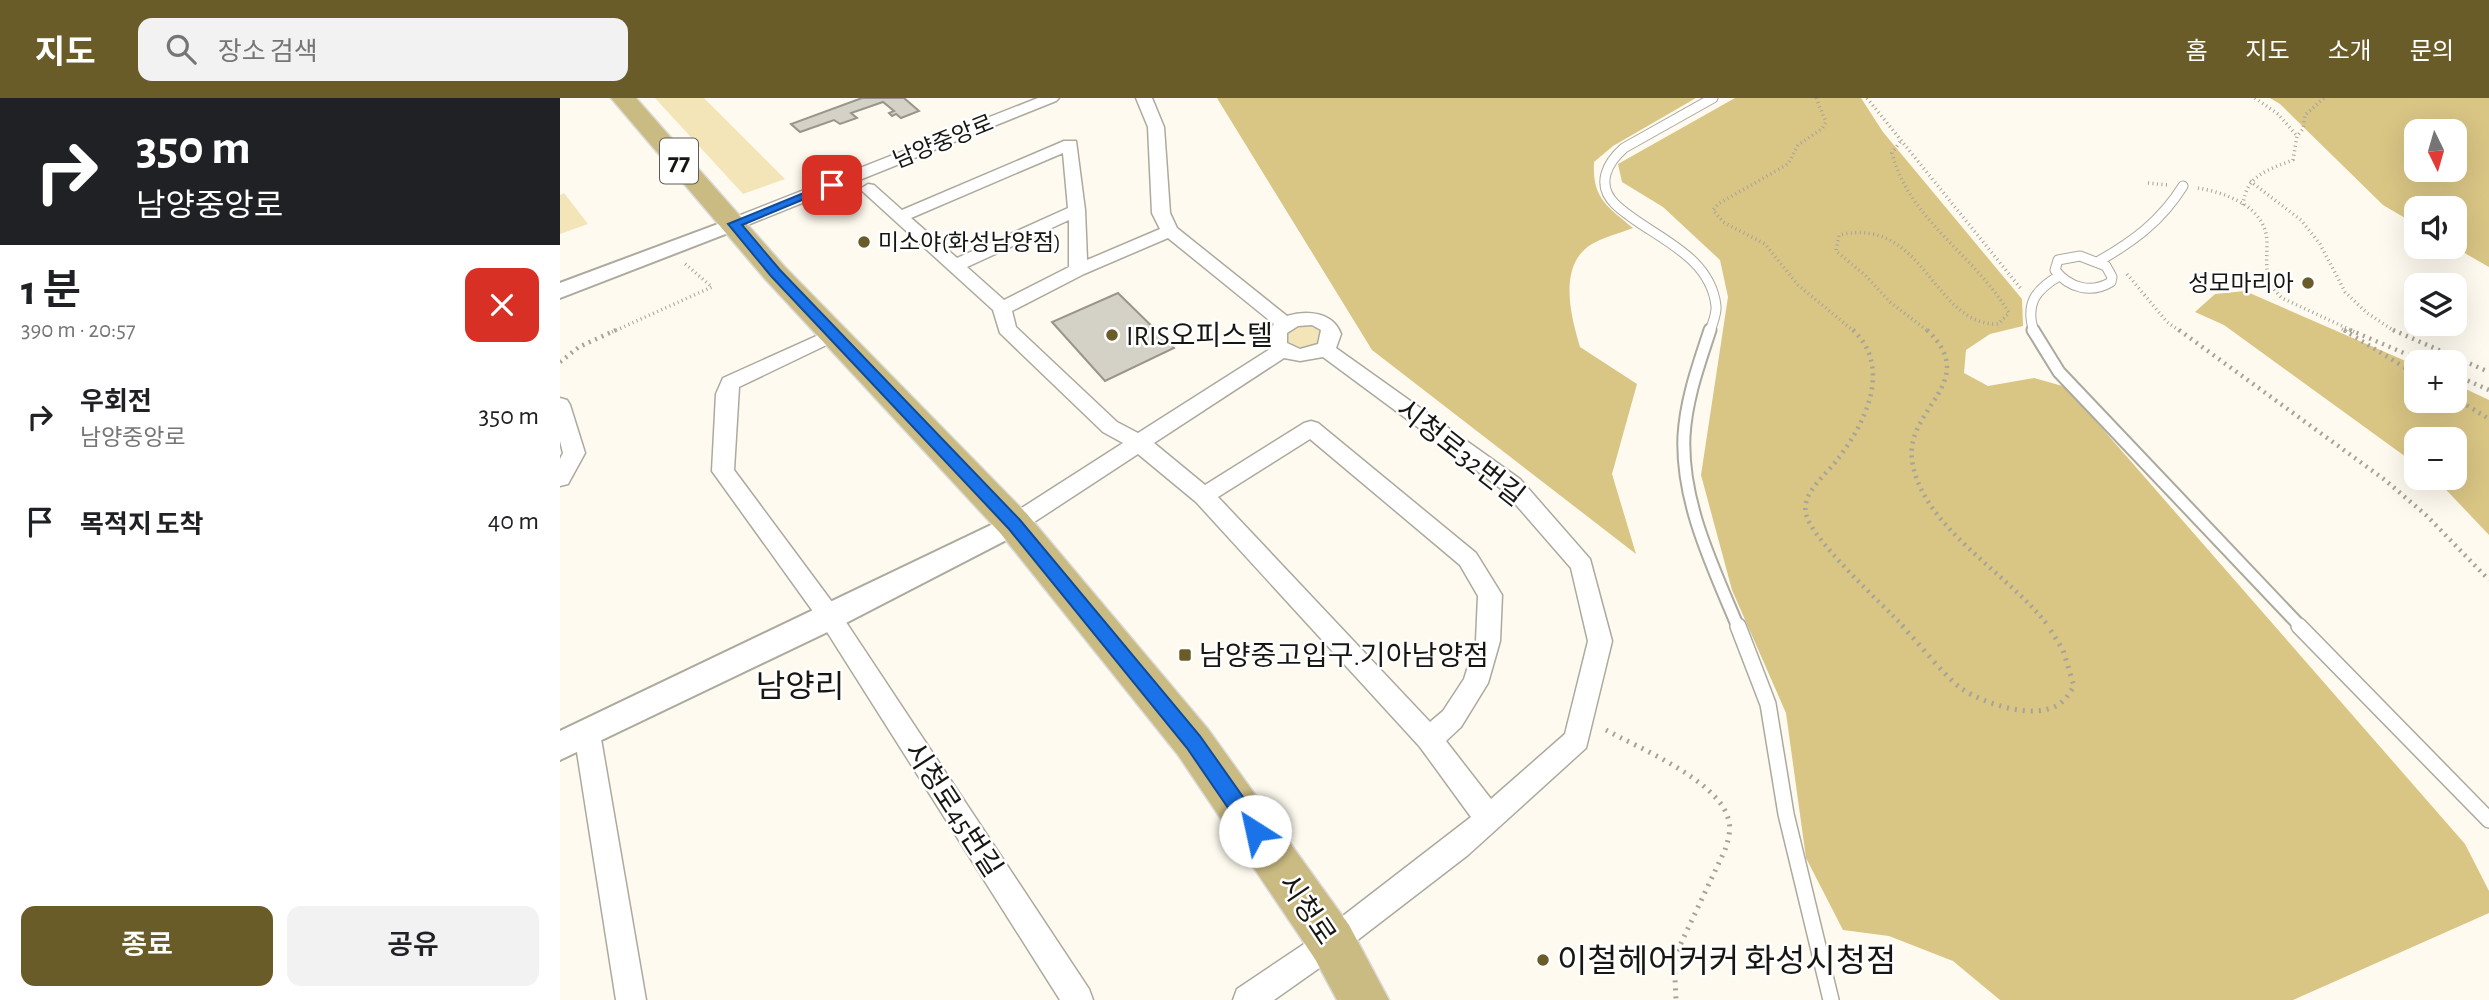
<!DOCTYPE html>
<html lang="ko">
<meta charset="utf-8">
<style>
:root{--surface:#fff;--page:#f2f2f2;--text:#202124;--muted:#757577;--accent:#6a5c29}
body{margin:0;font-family:"Alegreya Sans","Noto Sans KR",sans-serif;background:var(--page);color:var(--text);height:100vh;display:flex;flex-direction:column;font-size:26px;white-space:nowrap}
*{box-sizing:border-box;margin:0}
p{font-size:23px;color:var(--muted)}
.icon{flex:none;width:38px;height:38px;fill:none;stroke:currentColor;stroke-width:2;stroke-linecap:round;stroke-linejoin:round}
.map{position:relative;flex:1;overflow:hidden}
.drawer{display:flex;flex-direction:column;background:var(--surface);width:560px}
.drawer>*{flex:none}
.hud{background:#202124;color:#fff;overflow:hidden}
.needle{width:46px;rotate:175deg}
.controls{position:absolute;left:1844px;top:21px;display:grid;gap:14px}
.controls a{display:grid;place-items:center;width:63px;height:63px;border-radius:14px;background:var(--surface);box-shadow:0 7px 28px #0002;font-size:35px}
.pin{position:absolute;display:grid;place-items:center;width:60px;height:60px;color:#fff;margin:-30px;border-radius:14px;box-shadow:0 4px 10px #0006}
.me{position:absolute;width:77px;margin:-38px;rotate:325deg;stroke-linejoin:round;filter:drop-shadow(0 0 5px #0008)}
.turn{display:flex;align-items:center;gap:24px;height:147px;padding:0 21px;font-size:32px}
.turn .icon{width:91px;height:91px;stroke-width:2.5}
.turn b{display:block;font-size:49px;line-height:60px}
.round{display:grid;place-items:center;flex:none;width:74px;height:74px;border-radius:14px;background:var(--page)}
.headline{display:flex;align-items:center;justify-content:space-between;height:119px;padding:0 21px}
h1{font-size:42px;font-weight:600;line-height:52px}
.button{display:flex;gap:14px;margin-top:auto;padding:14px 21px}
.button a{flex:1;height:80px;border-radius:14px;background:var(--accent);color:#fff;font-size:28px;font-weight:600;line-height:80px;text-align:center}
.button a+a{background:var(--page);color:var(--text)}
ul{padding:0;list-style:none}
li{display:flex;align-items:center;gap:21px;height:105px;padding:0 21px}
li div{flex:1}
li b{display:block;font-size:26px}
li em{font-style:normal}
header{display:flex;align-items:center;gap:42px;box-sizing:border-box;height:98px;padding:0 35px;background:var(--accent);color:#fff}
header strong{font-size:33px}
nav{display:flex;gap:38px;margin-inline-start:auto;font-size:24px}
.search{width:490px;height:63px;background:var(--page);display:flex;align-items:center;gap:18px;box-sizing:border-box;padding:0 24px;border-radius:14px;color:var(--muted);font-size:26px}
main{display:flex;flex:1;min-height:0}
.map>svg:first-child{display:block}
.green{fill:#f3e5b8}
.forest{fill:#d9c584;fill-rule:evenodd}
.building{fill:#d4d1c6;stroke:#99958b;stroke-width:2}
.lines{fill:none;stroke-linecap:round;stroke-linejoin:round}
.service-far2-casing{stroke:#aca99e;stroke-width:11}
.service-far1-casing{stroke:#aca99e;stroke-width:15}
.service-casing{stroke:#aca99e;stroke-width:18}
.minor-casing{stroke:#aca99e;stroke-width:3}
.tertiary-casing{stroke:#aca99e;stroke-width:4}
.primary-casing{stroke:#dadad9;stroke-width:3}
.path-far2{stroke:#a5a39a;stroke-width:3.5;stroke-dasharray:1 3.5;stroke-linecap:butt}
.path-far1{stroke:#a5a39a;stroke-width:4.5;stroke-dasharray:2 5;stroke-linecap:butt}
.path{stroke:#a5a39a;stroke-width:5;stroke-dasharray:2 6;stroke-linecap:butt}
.service-far2{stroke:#fff;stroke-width:9}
.service-far1{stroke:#fff;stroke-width:11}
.service{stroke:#fff;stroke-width:15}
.minor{fill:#fff;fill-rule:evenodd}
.tertiary{fill:#fff;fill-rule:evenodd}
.primary{fill:#cabb83;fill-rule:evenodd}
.route{fill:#1a73e8;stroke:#114b97;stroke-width:2}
.poi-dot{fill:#6a5c29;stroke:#fff;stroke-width:2.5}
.labels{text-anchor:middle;stroke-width:5;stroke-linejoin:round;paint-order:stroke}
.far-street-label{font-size:23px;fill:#171612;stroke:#fff}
.far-poi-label{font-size:23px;fill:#171612;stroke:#fff;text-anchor:start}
.shield{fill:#fff;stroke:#5d5c59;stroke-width:2}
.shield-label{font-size:26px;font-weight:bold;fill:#171612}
.poi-label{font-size:28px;fill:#171612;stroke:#fff;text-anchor:start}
.street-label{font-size:28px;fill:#171612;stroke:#fff}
.quarter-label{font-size:32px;fill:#171612;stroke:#fff}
.near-poi-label{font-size:33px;fill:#171612;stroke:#fff;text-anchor:start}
</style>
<header>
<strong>지도</strong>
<div class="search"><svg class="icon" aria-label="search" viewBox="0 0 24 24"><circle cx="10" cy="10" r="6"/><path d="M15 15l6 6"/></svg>장소 검색</div>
<nav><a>홈</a><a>지도</a><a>소개</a><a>문의</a></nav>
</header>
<main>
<section class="drawer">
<div class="hud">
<div class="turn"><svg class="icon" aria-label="right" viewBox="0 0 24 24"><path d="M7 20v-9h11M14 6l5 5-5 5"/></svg><div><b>350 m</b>남양중앙로</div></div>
</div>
<div class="headline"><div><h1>1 분</h1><p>390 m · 20:57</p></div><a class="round" style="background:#d93025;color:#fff"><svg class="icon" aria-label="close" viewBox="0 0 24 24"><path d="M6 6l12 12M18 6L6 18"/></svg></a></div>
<ul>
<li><svg class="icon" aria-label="right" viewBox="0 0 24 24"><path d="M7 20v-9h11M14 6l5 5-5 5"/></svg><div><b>우회전</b><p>남양중앙로</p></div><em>350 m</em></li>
<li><svg class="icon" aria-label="arrive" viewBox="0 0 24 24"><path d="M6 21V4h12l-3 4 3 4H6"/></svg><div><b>목적지 도착</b></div><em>40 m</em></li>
</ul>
<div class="button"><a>종료</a><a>공유</a></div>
</section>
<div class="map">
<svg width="1929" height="902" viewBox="0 0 1929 902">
<rect width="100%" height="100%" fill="#fefaef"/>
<!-- green -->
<path class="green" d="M95,0H144L225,81L183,96Z
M4,95L28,126L0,136V97Z
M744,227L760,231L762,235L760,243L746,250L730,248L726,241L729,234Z"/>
<!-- forest -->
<path class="forest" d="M657,0H1136L1053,48L1034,64C1032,100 1047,108 1073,130C1060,135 1044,139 1032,146C997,167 1011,218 1020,249L1077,286L1052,376L1076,456L812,252Z
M1175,0H1301L1323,34L1462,201L1463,228L1430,236L1406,252L1404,275L1428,288L1474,280L1506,289L1905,746L1929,793V815L1733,902H1440L1393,863L1329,838L1283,832L1246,760L1226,615L1172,492L1141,377L1168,199L1160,162L1103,109L1062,84L1058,66Z
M1710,0H1929V169L1894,149L1895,110H1857V127L1823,107L1720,6ZM1857,33H1895V72H1857Z
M1685,193L1857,268V303H1895V286L1929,302V437L1875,380H1895V341H1857V367L1664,227L1635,214L1655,196Z"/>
<!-- building -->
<path class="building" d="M302,0H344L359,13L341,20L336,16L332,18L329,15L334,13L323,4L291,15L297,20L280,26L274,22L240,34L231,26Z
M558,195L614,250L545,283L492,224Z"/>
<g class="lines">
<!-- service-far2 casing -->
<g class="service-far2-casing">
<path id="service-far2" d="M1520,158L1546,168L1552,179L1551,184C1531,196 1509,190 1495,172L1498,162Z
M1539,163C1574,143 1601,123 1623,88
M1150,234C1152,226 1157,216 1156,208C1150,154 1088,138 1055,106C1035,86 1048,64 1064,50L1153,0
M1474,234C1465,206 1475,192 1499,178"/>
</g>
<!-- service-far1 casing -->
<g class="service-far1-casing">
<path id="service-far1" d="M1150,232C1139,266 1126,301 1124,338C1121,404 1153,469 1178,529
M1473,232L1499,274L1741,529"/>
</g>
<!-- service casing -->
<g class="service-casing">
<path id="service" d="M1178,528L1208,606L1226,716L1271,902
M1739,528L1929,722"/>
</g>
<!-- minor casing -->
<g class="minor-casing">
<path id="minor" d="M478,0H499L496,3L180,130H168L165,126L168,122Z
M576,0H592L604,29L610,115L617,130L727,218C747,212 773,214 781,236L776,250L960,381L1030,461L1052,543L1026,650L908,757L782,854L714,902H673L677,891L762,834L911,719L860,649L636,404L578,356L462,432L454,435L446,432L443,426L446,420L563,345L543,334L440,235L433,212L300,91L308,86L314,87L342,112L504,43H516L525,112L527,162L600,131L592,115L588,29ZM503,55L508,110L397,160L351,120ZM509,122V169L444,202L407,169ZM608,140L714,226L706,237L710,251L578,335L557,324L456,229L452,213L524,176ZM752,227L761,232L758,246L740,251L727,245V235L738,228ZM763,259L944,393L1011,470L1028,543L1005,636L931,701L886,643L901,629L928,585L940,543L942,497L916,455L758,325L751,323L744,325L645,387L594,345L724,260L740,263ZM750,341L900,467L918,498L916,543L904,581L883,613L870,624L658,399Z
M274,230L281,232L284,236L281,240L179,289L174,372L278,512L529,891L533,902H500L262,526L152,373L156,296L163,280Z
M0,300L7,302L10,307L25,355L8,386L0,388V361L3,355L0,343Z
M27,624L36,627L40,635L86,902H56L14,635L18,627Z"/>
</g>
<!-- tertiary casing -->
<g class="tertiary-casing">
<path id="tertiary" d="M174,120L181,122L185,126L181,130L0,200V185Z
M454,416L464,419L468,426L464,433L280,528L0,662V633Z"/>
</g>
<!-- primary casing -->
<g class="primary-casing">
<path id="primary" d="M51,0H76L225,169L467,416L648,631L789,827L829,902H777L755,861L618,657L441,436L205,181Z"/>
</g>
<!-- path-far2 -->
<path class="path-far2" d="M1256,0L1266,24L1262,31L1238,47L1228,66L1158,106L1153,112L1163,124L1205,146L1238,187L1295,234
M1307,0L1462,192
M1695,0L1718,16L1737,38
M1340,44L1332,55C1349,122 1415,157 1449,215L1438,226C1373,228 1365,117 1279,137L1276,153L1305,177L1330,204L1369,234
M1690,83L1741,122L1760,146L1785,194L1807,215L1836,234
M1588,85L1608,87
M1638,90C1667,95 1706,109 1707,144C1707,167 1703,182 1722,200L1795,234
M1683,107C1686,77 1708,72 1733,62L1737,38L1743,31L1745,17L1764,0
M1567,176L1607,224L1621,234
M1782,231L1787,234
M52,234L152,189L123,164"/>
<!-- path-far1 -->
<path class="path-far1" d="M1293,232C1333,270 1305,326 1277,362C1266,377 1241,395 1246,416C1251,441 1323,507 1344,529
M1367,232C1422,284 1345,310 1352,362C1361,429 1449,475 1489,529
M1619,232L1825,382L1867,418L1929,482
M1784,232L1857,277
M1790,232L1865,264
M1833,232L1929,274
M0,264L19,249L56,232
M1895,277L1929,292
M1895,300L1929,321"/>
<!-- path -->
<path class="path" d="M1342,528C1359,545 1384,578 1402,591C1425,606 1471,621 1496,608C1505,603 1509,596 1514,588L1503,552L1488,528
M1046,632C1079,650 1157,682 1168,720C1172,731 1168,742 1165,752L1114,860L1116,902"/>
<!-- service-far2 -->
<use href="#service-far2" class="service-far2"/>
<!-- service-far1 -->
<use href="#service-far1" class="service-far1"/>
<!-- service -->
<use href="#service" class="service"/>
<!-- minor -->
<use href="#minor" class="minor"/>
<!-- tertiary -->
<use href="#tertiary" class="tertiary"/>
<!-- primary -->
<use href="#primary" class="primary"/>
</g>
<!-- route -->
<path class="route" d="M268,85L278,87L182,127L220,172L460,422L640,638L702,726L704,733L702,739L695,742L688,739L627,650L449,431L211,178L168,126Z"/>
<!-- markers -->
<g class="poi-dot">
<circle cx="304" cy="144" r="7"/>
<circle cx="1748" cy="185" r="7"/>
<circle cx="552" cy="237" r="7"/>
<rect x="618" y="550" width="14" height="14" rx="3.5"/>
<circle cx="983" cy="862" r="7"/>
</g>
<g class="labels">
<!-- far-street labels -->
<g class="far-street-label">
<text transform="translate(383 43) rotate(-22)" y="8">남양중앙로</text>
</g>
<!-- far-poi labels -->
<g class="far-poi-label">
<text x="318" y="152">미소야(화성남양점)</text>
<text x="1734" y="193" text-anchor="end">성모마리아</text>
</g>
<!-- shield labels -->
<rect class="shield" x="100" y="40.5" width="38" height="45" rx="5"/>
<g class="shield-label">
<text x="119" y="72">77</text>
</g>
<!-- poi labels -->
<g class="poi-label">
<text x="566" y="247">IRIS오피스텔</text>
<text x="639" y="567">남양중고입구.기아남양점</text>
</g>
<!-- street labels -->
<g class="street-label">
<text transform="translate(901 354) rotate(38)" y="10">시청로32번길</text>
<text transform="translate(394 711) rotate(57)" y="10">시청로45번길</text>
<text transform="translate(748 811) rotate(56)" y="10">시청로</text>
</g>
<!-- quarter labels -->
<g class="quarter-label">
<text x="240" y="599">남양리</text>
</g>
<!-- near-poi labels -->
<g class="near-poi-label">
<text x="997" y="874">이철헤어커커 화성시청점</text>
</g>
</g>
</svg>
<div class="controls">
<a><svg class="needle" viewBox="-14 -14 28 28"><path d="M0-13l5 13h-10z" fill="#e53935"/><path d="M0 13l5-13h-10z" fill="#757577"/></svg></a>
<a><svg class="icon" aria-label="sound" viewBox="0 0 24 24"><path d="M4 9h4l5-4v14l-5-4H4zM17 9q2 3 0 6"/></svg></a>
<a><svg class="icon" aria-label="layers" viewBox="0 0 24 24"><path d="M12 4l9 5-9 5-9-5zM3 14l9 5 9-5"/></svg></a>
<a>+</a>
<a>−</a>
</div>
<div class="pin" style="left:272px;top:87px;background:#d93025"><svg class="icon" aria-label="arrive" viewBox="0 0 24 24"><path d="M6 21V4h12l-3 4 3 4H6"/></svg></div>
<svg class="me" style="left:695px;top:733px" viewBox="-20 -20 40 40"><circle r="19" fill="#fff"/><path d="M0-13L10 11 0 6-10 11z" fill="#1a73e8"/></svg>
</div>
</main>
